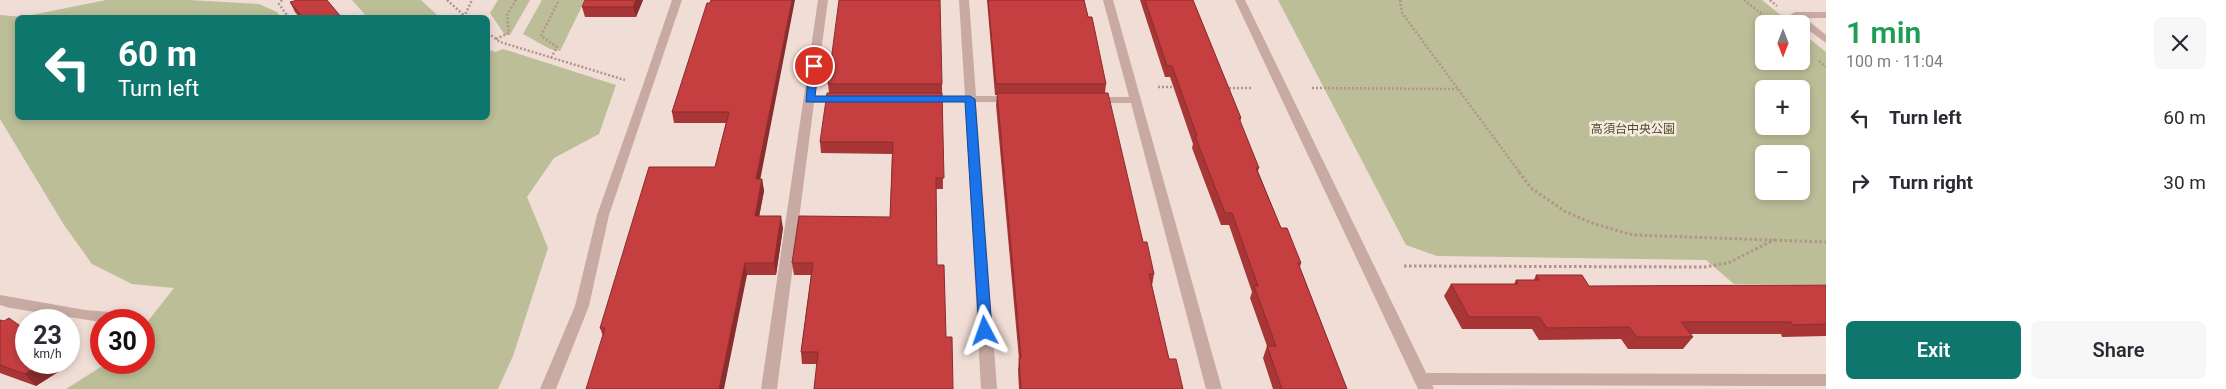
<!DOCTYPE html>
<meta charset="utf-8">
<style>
:root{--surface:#fff;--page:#f7f7f7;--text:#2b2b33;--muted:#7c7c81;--accent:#0f766e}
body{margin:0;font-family:Roboto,"Noto Sans JP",sans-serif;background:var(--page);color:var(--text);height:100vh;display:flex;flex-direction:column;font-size:19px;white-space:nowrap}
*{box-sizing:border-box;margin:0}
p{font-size:16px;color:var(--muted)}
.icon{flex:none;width:28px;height:28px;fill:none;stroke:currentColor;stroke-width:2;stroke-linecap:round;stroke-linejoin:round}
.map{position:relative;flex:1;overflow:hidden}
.side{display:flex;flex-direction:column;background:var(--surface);width:400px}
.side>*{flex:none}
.banner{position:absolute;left:15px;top:15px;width:475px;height:105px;border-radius:8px;box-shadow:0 2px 8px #0003;background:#0f766e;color:#fff;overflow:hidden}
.needle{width:32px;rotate:180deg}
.controls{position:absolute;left:1755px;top:15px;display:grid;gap:10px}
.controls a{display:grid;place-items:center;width:55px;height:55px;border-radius:8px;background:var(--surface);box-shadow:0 2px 8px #0003;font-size:25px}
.speed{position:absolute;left:15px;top:309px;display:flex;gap:10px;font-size:25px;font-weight:700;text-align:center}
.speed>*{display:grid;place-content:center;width:65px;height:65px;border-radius:50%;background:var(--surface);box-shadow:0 2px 8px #0003;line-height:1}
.speed small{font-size:12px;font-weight:400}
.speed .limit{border:8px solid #d22;background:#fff;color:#111}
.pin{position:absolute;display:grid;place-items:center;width:42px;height:42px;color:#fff;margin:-21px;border:2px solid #fff;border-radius:50%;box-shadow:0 1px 5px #0007}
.me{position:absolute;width:55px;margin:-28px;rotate:356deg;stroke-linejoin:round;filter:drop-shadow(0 0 4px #0008)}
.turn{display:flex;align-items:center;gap:18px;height:105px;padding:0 20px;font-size:22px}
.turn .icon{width:65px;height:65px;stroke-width:2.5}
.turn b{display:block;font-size:35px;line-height:42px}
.round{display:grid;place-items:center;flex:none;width:52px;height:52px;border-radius:8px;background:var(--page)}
.summary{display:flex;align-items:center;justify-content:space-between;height:85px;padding:0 20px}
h1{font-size:30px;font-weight:600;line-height:38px;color:#1e9e55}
.button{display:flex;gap:10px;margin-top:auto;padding:10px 20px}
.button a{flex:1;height:58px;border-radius:8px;background:var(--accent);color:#fff;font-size:20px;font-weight:600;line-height:58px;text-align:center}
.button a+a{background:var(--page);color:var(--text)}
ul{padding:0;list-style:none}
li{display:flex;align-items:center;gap:15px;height:65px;padding:0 20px}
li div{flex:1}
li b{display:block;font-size:19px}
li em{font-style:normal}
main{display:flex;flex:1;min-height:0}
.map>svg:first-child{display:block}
.green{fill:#bbbe97;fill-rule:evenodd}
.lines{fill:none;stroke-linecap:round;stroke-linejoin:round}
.path-far1{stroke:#b3948d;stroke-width:2.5;stroke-dasharray:2 2;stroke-linecap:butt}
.path{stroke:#b3948d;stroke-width:3;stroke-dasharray:2.5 2.5;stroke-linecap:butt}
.minor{fill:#c8aaa3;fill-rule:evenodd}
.tertiary{fill:#c8aaa3;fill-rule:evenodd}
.wall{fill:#a93637}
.shaded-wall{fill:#8a2c2d}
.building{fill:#c53f40;stroke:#8a2c2d}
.route{fill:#1a73e8;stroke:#114b97}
.labels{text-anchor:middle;stroke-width:5;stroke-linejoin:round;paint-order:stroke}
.park-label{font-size:12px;fill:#4c5029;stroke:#f8e8e2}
</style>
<main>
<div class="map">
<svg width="1826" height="389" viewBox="0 0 1826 389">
<rect width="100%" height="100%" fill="#f0ddd6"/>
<!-- green -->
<path class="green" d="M106,0H188L259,4L277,12L280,17L18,18V118H488V49L495,52L503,49L616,85L599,134L554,158L527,197L548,248L513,356L498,389H66L107,363L144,362V326L174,288L132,284L92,264L64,225L0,119V15L22,17Z
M352,0H421L437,15L431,18L367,17Z
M498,0H530L510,35H505L490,13Z
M542,0H585L560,51L550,49L523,34Z
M1278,0H1762L1792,24H1764V61H1801V32L1826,52V284H1734L1706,260L1437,256L1406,245ZM1764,89H1801V126H1764ZM1764,154H1801V191H1764Z"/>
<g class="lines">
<!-- path-far1 -->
<path class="path-far1" d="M282,0L279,4L289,18
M447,0L467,18
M1400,0L1402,13L1520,173
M1744,0L1772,22
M1770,0L1777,6
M459,18L465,15L472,0
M488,33L500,42L625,80
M496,39L509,33L507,15L516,0
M551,58L557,47L541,36L559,0
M1819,61L1826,67
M1158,87H1176
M1225,88H1252
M1312,88L1457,89"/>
<!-- path -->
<path class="path" d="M1519,172L1531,188L1566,212L1592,223L1633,235L1826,242
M1404,266L1705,267L1728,263L1776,239"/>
<!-- minor -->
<path class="minor" d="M818,0H828L815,96H841L847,99L841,102L814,103L777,389H761Z
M959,0H969L976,96H1014L1020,99L1014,102H976L997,389H981L965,102H926L920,99L926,96H965Z
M1103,0H1113L1222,389H1206L1131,103H1094L1088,100L1094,97H1129Z
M1795,12H1826V18H1805L1826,35V43L1791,17L1790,15Z
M648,82L653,85L609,215L589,306L556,389H540L575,306L597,215L643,85Z
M0,295L85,310L135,314L140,315L142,319L101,320V322L10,308L0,305Z
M1421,373L1826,374V386L1421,385L1416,383L1413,379L1416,375Z"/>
<!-- tertiary -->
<path class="tertiary" d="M672,0H682L653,85L652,87H644L643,85Z
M1235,0H1245L1434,389H1418Z"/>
</g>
<!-- wall -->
<path class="wall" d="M643,0L636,17H585L582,7Z
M987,0H1084L1106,84L1105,93L1143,242L1154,274L1152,286L1169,359L1183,389H1019L1018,370L1019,359L996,105L997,95H995Z
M1140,0H1193L1241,118L1240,122L1259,168L1258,171L1281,228L1301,263L1300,267L1347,389H1273L1263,358L1267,346L1250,298L1252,292L1229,225H1221L1192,148L1193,144L1170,77H1165Z
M290,2L342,18H300L295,12Z
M710,3L760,179H762L764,191L759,216L783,228L776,275H747L603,336L600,328L715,167L726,123H674L672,112Z
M828,84H942L943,189H936L817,364H802L801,352L811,275H794L792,263L890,217L892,154L821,153L820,142L829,93Z
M1536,275L1589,286L1826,285V336L1782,337L1781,334H1691L1693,337L1683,349H1628L1621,339L1539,340L1532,329H1462L1444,296L1451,284H1514L1516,280H1534Z
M0,320L69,365L36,386L0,373Z"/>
<!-- shaded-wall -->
<path class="shaded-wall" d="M636,0H643L636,17L633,7Z
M792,0H795L758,191L756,179Z
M762,179L764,191L757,228L755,216Z
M781,216L783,228L776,275L774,263Z
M745,263L747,275L724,389H719Z
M43,362H67L69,365L36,386L25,374Z"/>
<!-- building -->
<path class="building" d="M298,0H327L342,18H303L290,2Z
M585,0H636L633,7H582Z
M711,0H792L756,179H762L755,216H781L774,263H745L719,389H586L605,328H600L649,167H715L729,112H672L707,3H710Z
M839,0H940L942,84H828Z
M988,0H1084L1088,17H1092L1106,84H996Z
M1145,0H1193L1241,118H1239L1259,168H1256L1281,228H1287L1301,263H1298L1347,389H1282L1267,346H1276L1254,286H1258L1232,213H1225L1195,136H1197L1172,66H1167Z
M827,93H942L944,178H936L937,265H944L946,337H952L953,389H814L818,352H801L813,263H792L799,216L890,217L893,142H820Z
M997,93H1108L1143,242H1147L1154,274H1149L1169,359H1176L1183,389H1021L1019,358H1021Z
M1536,275H1582L1589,286L1826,285V324L1793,325L1791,322H1681L1693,337H1637L1629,327L1547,328L1539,317H1469L1451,284H1518L1516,280H1539Z
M9,318L26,330V362H43L25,374L0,365V320L4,321Z"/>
<!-- route -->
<path class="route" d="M814,63L819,66L815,96H970L975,99L992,331L990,335H980L979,331L965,102H806L809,66Z"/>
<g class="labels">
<!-- park labels -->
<g class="park-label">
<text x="1633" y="133">高須台中央公園</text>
</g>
</g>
</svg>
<div class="controls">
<a><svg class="needle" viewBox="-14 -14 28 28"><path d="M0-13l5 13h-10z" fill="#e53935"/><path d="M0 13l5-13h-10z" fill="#7c7c81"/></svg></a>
<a>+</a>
<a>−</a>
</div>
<div class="speed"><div>23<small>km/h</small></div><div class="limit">30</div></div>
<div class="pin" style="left:814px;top:66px;background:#d93025"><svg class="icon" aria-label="arrive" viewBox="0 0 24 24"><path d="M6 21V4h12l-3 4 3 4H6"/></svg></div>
<svg class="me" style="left:985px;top:331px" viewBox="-20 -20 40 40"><path d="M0-17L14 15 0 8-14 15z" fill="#1a73e8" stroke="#fff" stroke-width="4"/></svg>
<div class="banner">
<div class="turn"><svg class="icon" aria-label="left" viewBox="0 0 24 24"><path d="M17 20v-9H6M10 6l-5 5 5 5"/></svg><div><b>60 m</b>Turn left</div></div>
</div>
</div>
<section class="side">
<div class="summary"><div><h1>1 min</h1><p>100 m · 11:04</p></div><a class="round"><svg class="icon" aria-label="close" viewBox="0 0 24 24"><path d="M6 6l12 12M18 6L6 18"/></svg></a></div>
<ul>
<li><svg class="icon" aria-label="left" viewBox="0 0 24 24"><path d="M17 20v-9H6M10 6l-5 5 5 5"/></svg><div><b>Turn left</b></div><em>60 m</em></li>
<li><svg class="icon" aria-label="right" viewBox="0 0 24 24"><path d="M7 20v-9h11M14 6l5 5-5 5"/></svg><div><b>Turn right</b></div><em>30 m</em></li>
</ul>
<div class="button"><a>Exit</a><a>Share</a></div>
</section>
</main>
